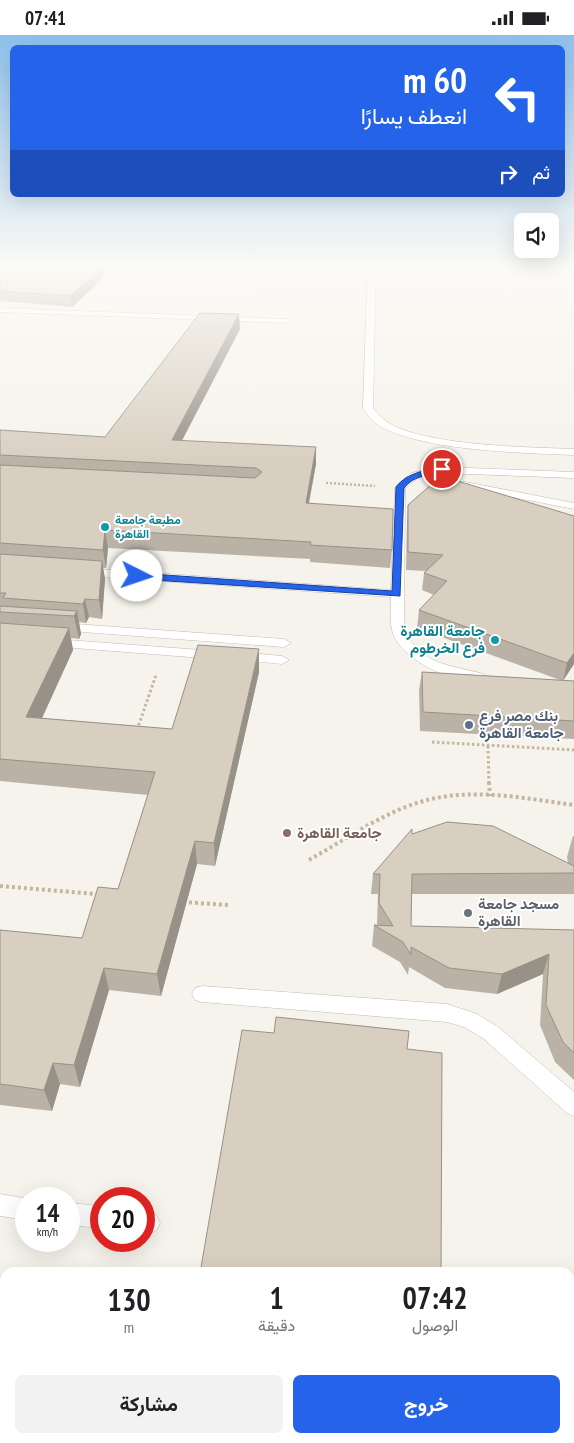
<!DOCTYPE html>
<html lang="ar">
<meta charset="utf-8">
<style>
:root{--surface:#fff;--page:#f2f2f2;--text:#202124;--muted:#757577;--accent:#2563eb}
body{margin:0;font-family:"PT Sans Narrow",Vazirmatn,sans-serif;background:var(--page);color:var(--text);direction:rtl;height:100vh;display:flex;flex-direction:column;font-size:19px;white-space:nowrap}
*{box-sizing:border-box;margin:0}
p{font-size:16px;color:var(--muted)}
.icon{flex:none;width:28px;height:28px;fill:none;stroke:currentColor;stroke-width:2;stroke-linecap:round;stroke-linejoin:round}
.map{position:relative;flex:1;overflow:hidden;direction:ltr}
.panel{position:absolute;left:0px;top:1232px;width:575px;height:176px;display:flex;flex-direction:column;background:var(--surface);border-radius:15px 15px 0 0;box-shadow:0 5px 20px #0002;direction:rtl}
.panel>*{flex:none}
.banner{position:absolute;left:10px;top:10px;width:555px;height:152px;border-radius:8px;box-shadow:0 5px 20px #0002;direction:rtl;background:#2563eb;color:#fff;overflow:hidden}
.controls{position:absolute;left:514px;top:178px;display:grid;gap:10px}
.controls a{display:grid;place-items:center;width:45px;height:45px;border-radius:8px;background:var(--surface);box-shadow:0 5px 20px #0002;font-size:25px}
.speed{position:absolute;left:15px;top:1152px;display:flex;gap:10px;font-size:25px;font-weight:700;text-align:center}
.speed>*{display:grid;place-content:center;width:65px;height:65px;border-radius:50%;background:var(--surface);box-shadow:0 5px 20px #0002;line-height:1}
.speed small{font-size:12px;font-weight:400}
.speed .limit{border:8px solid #d22;background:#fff;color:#111}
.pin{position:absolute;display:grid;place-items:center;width:42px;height:42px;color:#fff;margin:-21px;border:2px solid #fff;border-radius:50%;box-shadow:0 1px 5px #0007}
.me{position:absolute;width:55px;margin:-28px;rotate:94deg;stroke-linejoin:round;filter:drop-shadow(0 0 4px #0008)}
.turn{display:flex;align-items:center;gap:18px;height:105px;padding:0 15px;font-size:22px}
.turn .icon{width:65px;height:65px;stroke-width:2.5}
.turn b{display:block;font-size:35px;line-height:42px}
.then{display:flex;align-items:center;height:48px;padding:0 15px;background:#0003;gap:10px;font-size:19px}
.eta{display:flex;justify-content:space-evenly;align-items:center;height:85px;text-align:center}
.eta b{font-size:30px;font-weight:700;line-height:35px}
.button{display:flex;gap:10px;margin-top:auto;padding:10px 15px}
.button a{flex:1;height:58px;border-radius:8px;background:var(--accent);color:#fff;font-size:20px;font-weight:700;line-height:58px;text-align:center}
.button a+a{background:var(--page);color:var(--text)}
.status{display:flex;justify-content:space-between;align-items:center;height:35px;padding:0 25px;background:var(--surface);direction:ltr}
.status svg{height:14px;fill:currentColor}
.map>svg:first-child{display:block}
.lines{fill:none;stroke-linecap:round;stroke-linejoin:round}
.service-casing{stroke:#c2bbae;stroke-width:1}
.path-far2{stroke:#c4b79f;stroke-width:2.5;stroke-dasharray:2 2;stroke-linecap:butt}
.path-far1{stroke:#c4b79f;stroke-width:3;stroke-dasharray:2.5 2.5;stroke-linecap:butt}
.path{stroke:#c4b79f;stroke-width:4;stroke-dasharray:3 3;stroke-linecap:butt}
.service{fill:#fff;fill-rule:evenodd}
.wall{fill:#bab2a6}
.shaded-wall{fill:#979187}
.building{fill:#d8cfc1;stroke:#979187}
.route{fill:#2563eb;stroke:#184099}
.culture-dot{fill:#0f9aa8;stroke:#fff;stroke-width:2}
.service-dot{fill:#5c6f8a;stroke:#fff;stroke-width:2}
.education-dot{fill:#8d6e63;stroke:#fff;stroke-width:2}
.worship-dot{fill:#6b7280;stroke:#fff;stroke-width:2}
.labels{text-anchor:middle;stroke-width:4;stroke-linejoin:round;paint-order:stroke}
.far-culture-label{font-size:12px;font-weight:bold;fill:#0d838f;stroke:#fff;text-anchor:start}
.culture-label{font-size:15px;font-weight:bold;fill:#0d838f;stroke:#fff;text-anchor:end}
.service-label{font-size:15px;font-weight:bold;fill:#4e5e75;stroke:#fff;text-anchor:start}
.education-label{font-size:15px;font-weight:bold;fill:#785e54;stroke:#fff;text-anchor:start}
.worship-label{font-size:15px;font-weight:bold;fill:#5b616d;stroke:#fff;text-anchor:start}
</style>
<div class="status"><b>07:41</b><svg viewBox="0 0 49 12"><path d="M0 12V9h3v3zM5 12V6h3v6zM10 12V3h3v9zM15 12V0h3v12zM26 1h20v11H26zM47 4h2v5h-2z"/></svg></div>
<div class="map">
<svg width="574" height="1408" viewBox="0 0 574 1408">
<rect width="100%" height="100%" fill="#f6f3ec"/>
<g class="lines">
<!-- service casing -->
<g class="service-casing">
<path id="service" d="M368,230H376L373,373C379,381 386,387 396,392C442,411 523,412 574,414V420C524,418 415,416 375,388C370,384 367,378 363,373Z
M0,273L288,284L292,286L288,288L0,277Z
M442,432L574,437V443L442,438L418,443L405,453L404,588C413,629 450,630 484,639L486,642L484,645C459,652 404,626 394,601C389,589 391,575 391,562L84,541L78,537L84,533L391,555L395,452L411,438Z
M465,447L574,468V474L461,452L460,450L461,448Z
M61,588L284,604L291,608L284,612L56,595L54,592Z
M54,604L215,616L222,620L215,624L49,611L47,608L49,605Z
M238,617L282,621L289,625L282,629L233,624L231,621Z
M202,951L447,969L477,979L498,992L574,1057V1081L567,1078L484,1004L464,992L447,987L202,967L195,965L192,959L195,953Z
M0,1159L29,1164H26V1185L0,1181Z
M69,1168L101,1171V1193L69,1190Z
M144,1176L156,1180L160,1188L156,1196L144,1199Z"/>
</g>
<!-- path-far2 -->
<path class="path-far2" d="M326,448L375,451"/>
<!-- path-far1 -->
<path class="path-far1" d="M137,695L156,640
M432,707L574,715
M488,711L489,748"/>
<!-- path -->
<path class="path" d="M489,747L490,761
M309,825C350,802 390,772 436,763C482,754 529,764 574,770
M0,851L97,859
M183,867L228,870"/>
<!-- service -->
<use href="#service" class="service"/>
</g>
<!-- wall -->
<path class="wall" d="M0,230L100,246L72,272L0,266Z
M240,294L182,406L316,412V429L309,469L392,515L390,533L310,527V524L108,513L106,533H103L105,544L102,584L89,582L86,588L79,587L81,599L79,604L71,603L73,615L42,683L172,694L259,614V637L215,831L197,829L161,961L109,955L80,1052L60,1049L52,1076L0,1070V895L82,903L118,854L148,760L0,746V395L105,402Z
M408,470L574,481V629L563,645L574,646V704L420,696L419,655L422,637L560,645L417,593L419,575L434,560L422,555L424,538L426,536L406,535L407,487Z
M412,799L568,828L567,822L573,801H574V859H412L411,891L574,895V1045L555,1027L540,990L543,939L497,959L445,953L409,932L408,940L400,927L372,911L374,890H378L377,889L378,859H371L373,839Z"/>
<!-- shaded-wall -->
<path class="shaded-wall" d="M104,230H113L100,246L72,272L70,261Z
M239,279L240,294L173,422L172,405Z
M316,412V429L305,486L306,468Z
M105,495L108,513L106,533L103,515Z
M102,526L105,544L102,584L99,565Z
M85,564L89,582L86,588L83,569Z
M77,576L81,599L79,604L74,581Z
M69,593L73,615L32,705L26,682Z
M259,614V637L215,831L214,808Z
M574,618V629L563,646L567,628Z
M195,806L197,829L161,961L157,939Z
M549,919L543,939L497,959L502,939Z
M104,933L109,955L80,1052L74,1030Z
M53,1028L60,1049L52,1076L44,1055Z"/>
<!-- building -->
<path class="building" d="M0,230H104L99,236L70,261L0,256Z
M200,278L239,279L172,405L316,412L306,468L393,474L392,515L310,510L311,507L105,495L103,515L0,508V430L255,443L262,437L256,433L0,420V395L105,402Z
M441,441L574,481V618L567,628L419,575L447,546L424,538L443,520L408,517V470Z
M0,519L102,526L99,565L85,564L83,569L3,563L6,558H0Z
M0,571L77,576L74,581L0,577Z
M0,588L69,593L26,682L172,694L198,610L259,614L214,808L195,806L157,939L104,933L74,1030L53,1028L44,1055L0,1049V895L82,903L98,852L118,854L155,737L0,724Z
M422,637L574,646V686L423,677Z
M447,787L493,791L574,831V838L412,839L411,891L574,895V1018L563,1007L546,970L549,919L502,939L449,933L411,912V920L403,907L374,890L393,891L379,868L380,839H373L412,794V799Z
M276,982L409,996L407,1014L442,1018L441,1238H200L242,995L274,998Z
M172,1404H441V1408H171Z"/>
<!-- sky -->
<linearGradient id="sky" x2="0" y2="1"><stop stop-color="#8fc1ec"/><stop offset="0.54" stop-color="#fbfaf6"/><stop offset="1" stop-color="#fbfaf6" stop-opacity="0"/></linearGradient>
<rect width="574" height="427" fill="url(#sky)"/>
<!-- route -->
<path class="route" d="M442,432L446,434L444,436C430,440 414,440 404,453L400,561L137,544L133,541L137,538L392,556L396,452C408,437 424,436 442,432Z"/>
<!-- markers -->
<g class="culture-dot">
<circle cx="105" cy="492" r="5"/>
<circle cx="495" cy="605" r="5"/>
</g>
<circle class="service-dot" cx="469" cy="690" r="5"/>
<circle class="education-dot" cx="287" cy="798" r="5"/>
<circle class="worship-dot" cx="468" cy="878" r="5"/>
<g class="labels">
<!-- far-culture labels -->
<g class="far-culture-label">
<text x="115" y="489">مطبعة جامعة<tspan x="115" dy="14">القاهرة</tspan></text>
</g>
<!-- culture labels -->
<g class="culture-label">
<text x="485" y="601">جامعة القاهرة<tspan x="485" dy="17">فرع الخرطوم</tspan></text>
</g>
<!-- service labels -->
<g class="service-label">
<text x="479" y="686">بنك مصر فرع<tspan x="479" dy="17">جامعة القاهرة</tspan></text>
</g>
<!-- education labels -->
<g class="education-label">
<text x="297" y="803">جامعة القاهرة</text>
</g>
<!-- worship labels -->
<g class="worship-label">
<text x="478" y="874">مسجد جامعة<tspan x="478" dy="17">القاهرة</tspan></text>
</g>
</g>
</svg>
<div class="controls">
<a><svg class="icon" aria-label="sound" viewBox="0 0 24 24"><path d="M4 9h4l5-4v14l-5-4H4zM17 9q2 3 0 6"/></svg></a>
</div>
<div class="speed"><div>14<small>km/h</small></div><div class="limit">20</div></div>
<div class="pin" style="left:442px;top:434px;background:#d93025"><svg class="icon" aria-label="arrive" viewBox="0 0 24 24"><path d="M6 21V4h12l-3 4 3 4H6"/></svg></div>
<svg class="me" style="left:137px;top:541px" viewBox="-20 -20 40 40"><circle r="19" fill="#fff"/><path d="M0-13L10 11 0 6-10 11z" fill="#2563eb"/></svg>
<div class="banner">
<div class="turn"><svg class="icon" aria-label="left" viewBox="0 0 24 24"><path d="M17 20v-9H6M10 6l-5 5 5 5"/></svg><div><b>60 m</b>انعطف يسارًا</div></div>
<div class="then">ثم<svg class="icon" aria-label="right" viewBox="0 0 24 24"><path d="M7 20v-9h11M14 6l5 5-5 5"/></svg></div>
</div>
<section class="panel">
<div class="eta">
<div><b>07:42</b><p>الوصول</p></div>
<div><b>1</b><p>دقيقة</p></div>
<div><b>130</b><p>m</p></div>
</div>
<div class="button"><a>خروج</a><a>مشاركة</a></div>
</section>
</div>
